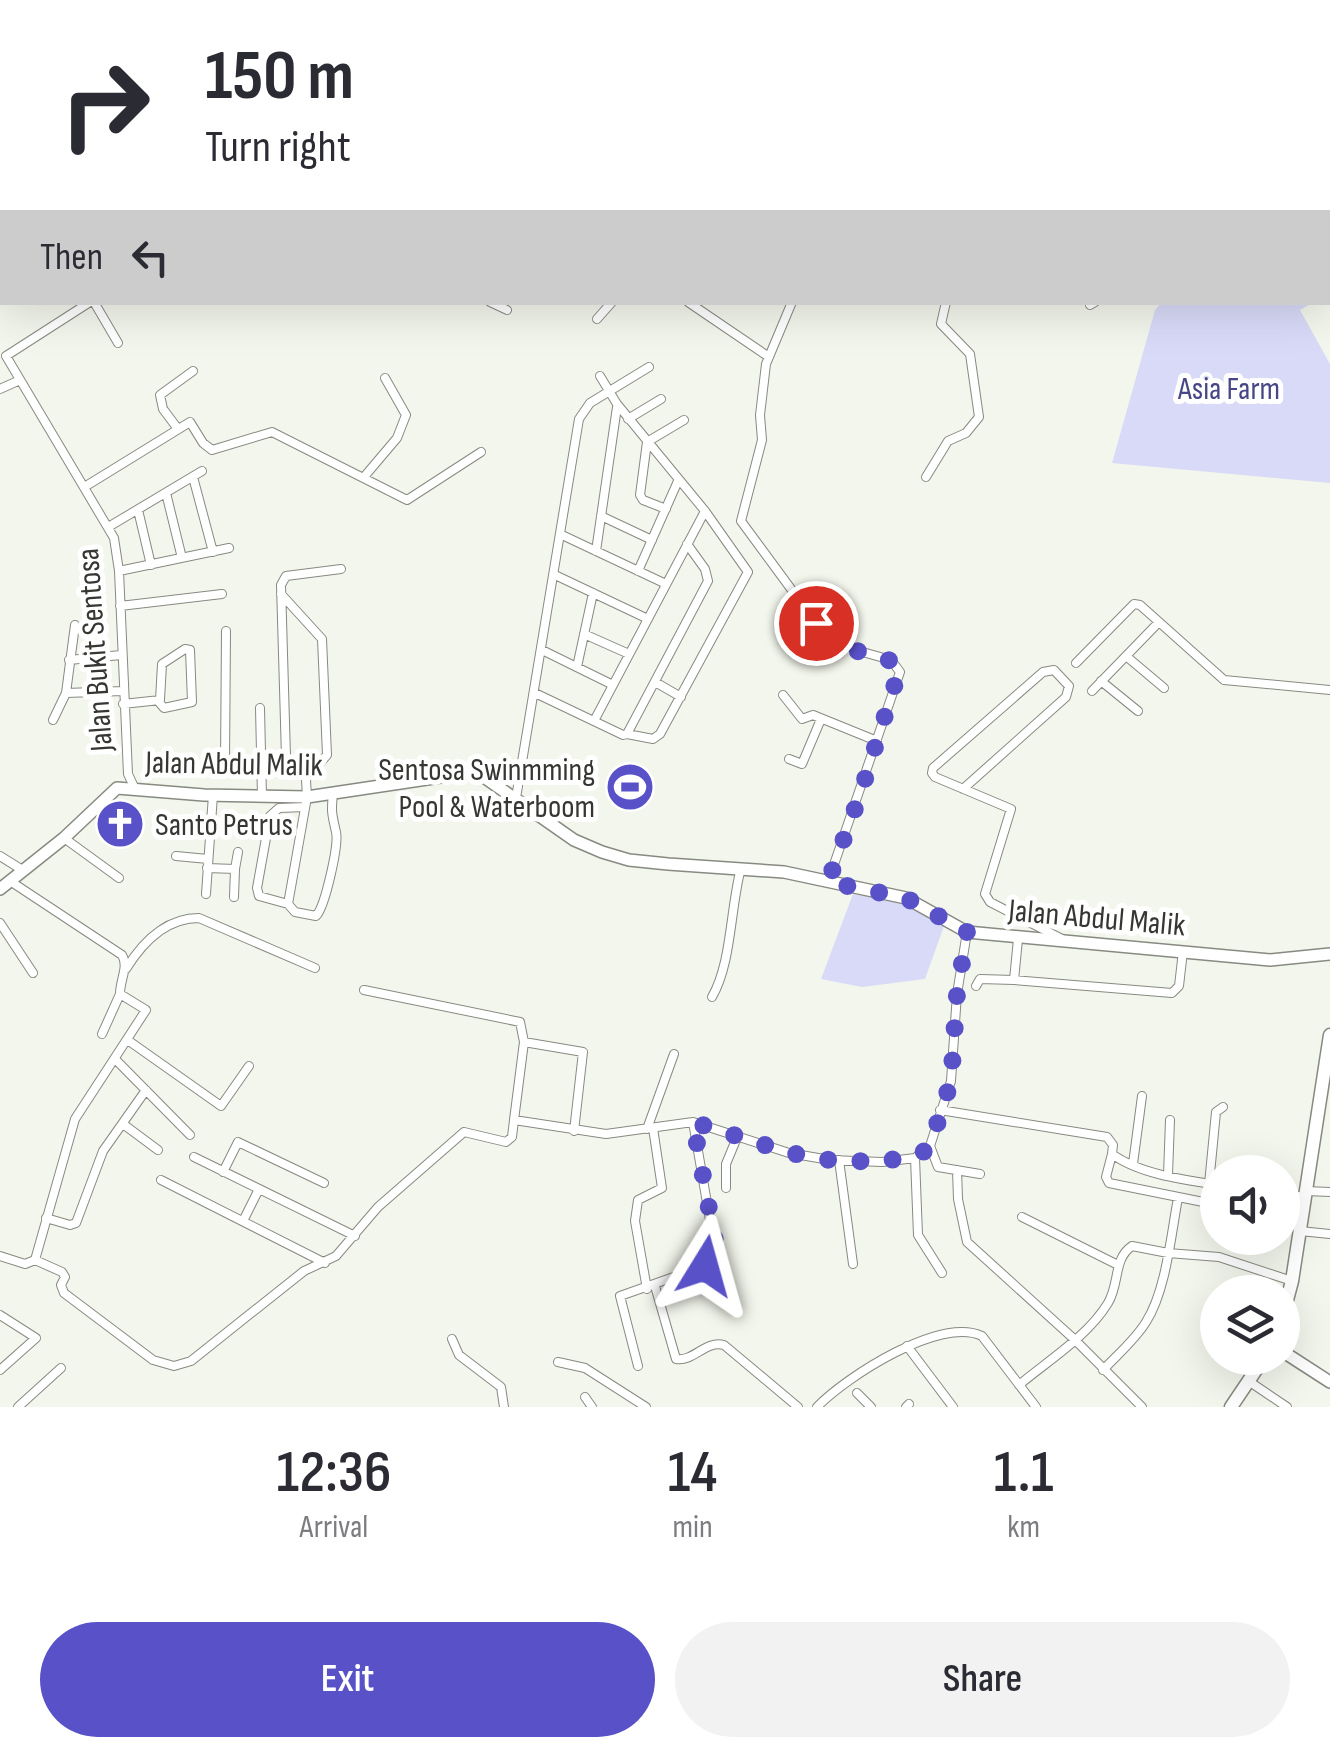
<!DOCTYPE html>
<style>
:root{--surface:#fff;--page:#f2f2f3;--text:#2b2b33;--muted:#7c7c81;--accent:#5951c8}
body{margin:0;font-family:"Sofia Sans Condensed",sans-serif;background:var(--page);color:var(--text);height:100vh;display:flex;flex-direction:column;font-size:38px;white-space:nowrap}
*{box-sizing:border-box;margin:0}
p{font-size:32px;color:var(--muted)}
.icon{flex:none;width:55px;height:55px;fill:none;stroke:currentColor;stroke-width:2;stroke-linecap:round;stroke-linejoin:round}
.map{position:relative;height:1407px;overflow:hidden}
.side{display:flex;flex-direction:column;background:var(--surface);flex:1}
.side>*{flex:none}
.hud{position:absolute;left:0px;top:0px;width:1330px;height:305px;box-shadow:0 10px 40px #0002;background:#fff;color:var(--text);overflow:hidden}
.fabs{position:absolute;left:1200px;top:1155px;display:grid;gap:20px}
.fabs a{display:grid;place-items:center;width:100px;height:100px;border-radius:50%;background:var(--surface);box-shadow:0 10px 40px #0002;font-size:50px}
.pin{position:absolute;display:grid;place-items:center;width:85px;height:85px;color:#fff;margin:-42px;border:5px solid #fff;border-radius:50%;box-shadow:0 2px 10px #0007}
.me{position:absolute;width:110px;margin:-55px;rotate:8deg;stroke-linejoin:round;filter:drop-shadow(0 0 8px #0008)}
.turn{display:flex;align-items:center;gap:35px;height:210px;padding:0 40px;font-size:45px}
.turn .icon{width:130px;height:130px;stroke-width:2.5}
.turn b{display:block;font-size:70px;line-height:85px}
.then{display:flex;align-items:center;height:95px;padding:0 40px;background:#0003;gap:20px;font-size:38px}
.eta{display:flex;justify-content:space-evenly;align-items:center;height:170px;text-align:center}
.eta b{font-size:60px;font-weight:600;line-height:70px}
.primary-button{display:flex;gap:20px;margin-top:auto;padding:20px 40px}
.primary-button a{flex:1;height:115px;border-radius:60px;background:var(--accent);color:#fff;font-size:40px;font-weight:600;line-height:115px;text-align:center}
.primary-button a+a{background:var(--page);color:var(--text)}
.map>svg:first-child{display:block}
.green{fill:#d8daf8}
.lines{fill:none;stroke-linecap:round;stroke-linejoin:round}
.street-casing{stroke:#878a81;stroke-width:10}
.secondary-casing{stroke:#878a81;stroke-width:14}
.primary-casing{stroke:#878a81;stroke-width:15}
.street{stroke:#fff;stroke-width:8}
.secondary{stroke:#fff;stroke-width:11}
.primary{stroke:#fff;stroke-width:12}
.route{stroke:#5951c8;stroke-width:18;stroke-dasharray:0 32.4}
.labels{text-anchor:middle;stroke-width:10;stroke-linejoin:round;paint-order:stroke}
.park-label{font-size:32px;fill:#474687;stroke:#fff}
.street-label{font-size:32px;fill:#363733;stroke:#fff}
.poi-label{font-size:32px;fill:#363733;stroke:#fff;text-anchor:end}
</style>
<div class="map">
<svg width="1330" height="1407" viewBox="0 0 1330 1407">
<rect width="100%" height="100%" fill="#f3f6ec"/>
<!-- green -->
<path class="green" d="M1161,303H1312L1300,310L1330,364V483L1112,463L1155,310Z
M853,894L904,902L944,926L925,979L862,987L821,979Z"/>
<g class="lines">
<!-- street casing -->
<g class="street-casing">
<path id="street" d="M95,0L98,2
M252,0L260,2
M612,0L622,2
M1328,0L1330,2
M572,2L575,0
M674,2L676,0
M832,2V0
M1016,2L1017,0
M1067,2L1068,0
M1131,2L1132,0
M1242,2L1243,0
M1328,34L1330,30
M1328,169L1330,167
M1328,224L1330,229
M94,302L118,343
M490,302L507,310
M688,302L769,357
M792,302L766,364L760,415L762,440L741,521L819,627L859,651L891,660L900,672L828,882
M1090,305L1095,302
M597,319L612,302
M6,356L114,538L119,571L128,774L135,789
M6,356L90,302
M600,376L617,404L705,511L748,572L660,734L653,739L627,734
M0,389L20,380
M628,419L661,399
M178,429L163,409L160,395L193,371
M193,477L213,552
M364,477L397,438L406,415L385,378
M926,477L948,441L966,433L979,417L970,354L941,324L946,302
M86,486L190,422L203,443L212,450L272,432L407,500L481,452
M166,493L182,558
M666,509L643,500L640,495L647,442L684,420
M138,510L151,565
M601,516L652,540
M110,526L202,471
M562,535L666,584
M596,551L617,407
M119,571L229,548
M638,571L678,481
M555,575L648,619
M281,594L322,639L327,755L320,763H292L286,757L281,585L286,576L341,569
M120,606L222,594
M226,631L225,763L232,767L260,764
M584,634L629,654
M542,650L613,685
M1126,656L1164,688
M69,660L121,655
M1076,663L1134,604L1140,605L1224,680L1330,690
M577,667L593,593
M1101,681L1138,711
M655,682L681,697
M1092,691L1159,622
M66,693L122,691
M535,693L623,735L627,734L708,581L705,569L687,544
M783,695L802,719L813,715L877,741
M123,704L160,700L162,664L185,649L190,650L192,702L164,708L158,701
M260,708L262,796
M53,720L66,693L75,625
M594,721L705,511
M789,759L802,764L821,719
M305,763L307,797L288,904L295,912L316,916C325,907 339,845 336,832C332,814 331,813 333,793
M963,789L1066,697L1069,686L1054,670L1043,672L933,768L932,773L935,777L1011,809L985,894L990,902L1062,939
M516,798L579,419L590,403L649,367
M64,838L119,878
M0,856L24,871
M176,856L208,859
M207,868L235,869L234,897
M235,869L238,852
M206,894L213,795
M288,904L259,896L257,888L270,816L279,808L305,807
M0,923L33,973
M1018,939L1014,980L1172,993L1179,986L1183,951
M126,969C142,943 166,918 199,918L315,968
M976,986L980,979L1014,980
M364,990L520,1022L524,1042L514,1120
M712,997C732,962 730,909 741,868
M102,1034L120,994
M129,1041L221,1106L249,1066
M524,1042L583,1052L574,1131
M116,1060L190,1135
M940,1110L1107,1137L1113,1145L1112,1154C1139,1174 1185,1180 1218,1185
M123,1124L158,1150
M647,1129L674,1054
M930,1146L938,1167L980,1174
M1112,1154L1106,1177L1109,1183L1218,1205
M194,1157L355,1236
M915,1158L918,1235L942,1273
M839,1160L853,1264
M1133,1164L1142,1096
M957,1170L958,1199L967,1242L1074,1339L1142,1407
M223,1172L238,1142L324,1183
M1168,1175L1170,1120
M161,1180L325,1263
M1209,1184L1216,1112L1223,1107
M726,1188V1164L738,1135
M1306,1191L1330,1192
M1282,1194L1305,1197
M1022,1217L1118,1265
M46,1218L70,1225L76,1223L103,1151L146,1090
M243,1221L259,1189
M1300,1231L1330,1234
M0,1256L25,1264L35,1260L75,1119L146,1010L120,994C120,979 129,967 122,955L10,881
M35,1260L62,1272L65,1277L61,1285L64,1293L153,1360L174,1366L191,1361L304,1271L336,1256L378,1207L464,1132L506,1142L512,1137L514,1120L606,1134L693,1122L789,1153L830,1160L882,1162L915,1158L930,1146L951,1081L957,994L967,932
M655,1286L676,1359C694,1362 705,1340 724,1345L798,1407
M647,1289L635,1221L638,1200L662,1188L653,1128
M0,1315L36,1338L0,1370
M452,1339L459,1355L501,1387L504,1407
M907,1346L953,1407
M558,1362L585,1368L646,1407
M638,1366L620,1296L705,1266L716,1255L693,1122
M1103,1370C1117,1355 1135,1340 1146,1322C1166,1291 1171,1235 1178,1198
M1250,1382L1287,1407
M1019,1385C1049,1360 1088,1336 1108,1303C1120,1283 1113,1259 1132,1246L1168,1253L1219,1257L1292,1281
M857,1393L871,1407
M585,1397L592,1407
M18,1407L61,1368
M817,1407C846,1377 940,1316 982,1336L1036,1407
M906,1407L909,1404"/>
</g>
<!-- secondary casing -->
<g class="secondary-casing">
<path id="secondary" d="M0,889L64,838L117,788L204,795L307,797L467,773L481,775L574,840L602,852L629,860L668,864L784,872L906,898L967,932L1270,960L1330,954
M1282,1351L1330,1382"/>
</g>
<!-- primary casing -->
<g class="primary-casing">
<path id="primary" d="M1282,1319L1292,1281L1330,1035
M1231,1407L1264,1358"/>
</g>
<!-- street -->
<use href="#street" class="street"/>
<!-- secondary -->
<use href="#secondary" class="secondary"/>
<!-- primary -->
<use href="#primary" class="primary"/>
</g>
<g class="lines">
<!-- route -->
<path class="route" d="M705,1266L714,1260L716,1246L693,1122L790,1153L830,1160L882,1162L922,1153L930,1146L951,1081L957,994L967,932L906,898L828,882L860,795L900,668C888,656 875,657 860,652C844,646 827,635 816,623"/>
</g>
<!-- icons -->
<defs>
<g id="stadium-disc" transform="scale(2.5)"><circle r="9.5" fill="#5951c8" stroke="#fff"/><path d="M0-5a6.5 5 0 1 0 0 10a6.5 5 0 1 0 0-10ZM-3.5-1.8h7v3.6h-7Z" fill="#fff"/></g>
<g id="church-disc" transform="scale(2.5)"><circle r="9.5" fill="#5951c8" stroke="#fff"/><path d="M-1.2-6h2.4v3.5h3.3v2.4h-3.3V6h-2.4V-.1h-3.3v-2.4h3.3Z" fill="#fff"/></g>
</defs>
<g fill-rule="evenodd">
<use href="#stadium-disc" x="630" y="787"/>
<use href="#church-disc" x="120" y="824"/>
</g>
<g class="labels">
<!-- park labels -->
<g class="park-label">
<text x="1229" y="399">Asia Farm</text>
</g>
<!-- street labels -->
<g class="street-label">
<text transform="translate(94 650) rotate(-94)" y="11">Jalan Bukit Sentosa</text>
<text transform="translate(234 763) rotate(1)" y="11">Jalan Abdul Malik</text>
<text transform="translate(1097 917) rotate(5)" y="11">Jalan Abdul Malik</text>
</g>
<!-- poi labels -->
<g class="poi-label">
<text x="595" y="780">Sentosa Swinmming<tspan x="595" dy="37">Pool &amp; Waterboom</tspan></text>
<text x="155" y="835" text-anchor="start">Santo Petrus</text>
</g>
</g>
</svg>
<div class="fabs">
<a><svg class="icon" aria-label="sound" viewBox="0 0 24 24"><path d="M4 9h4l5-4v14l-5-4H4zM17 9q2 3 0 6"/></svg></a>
<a><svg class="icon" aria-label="layers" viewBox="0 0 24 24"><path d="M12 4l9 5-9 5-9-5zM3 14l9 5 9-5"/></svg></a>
</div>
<div class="pin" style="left:816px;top:623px;background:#d93025"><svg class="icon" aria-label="arrive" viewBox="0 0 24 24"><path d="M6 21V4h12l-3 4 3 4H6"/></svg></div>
<svg class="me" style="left:705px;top:1266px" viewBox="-20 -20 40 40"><path d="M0-17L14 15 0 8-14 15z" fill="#5951c8" stroke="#fff" stroke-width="4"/></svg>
<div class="hud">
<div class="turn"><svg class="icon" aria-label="right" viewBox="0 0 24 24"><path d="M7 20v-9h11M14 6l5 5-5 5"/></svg><div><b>150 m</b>Turn right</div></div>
<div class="then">Then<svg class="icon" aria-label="left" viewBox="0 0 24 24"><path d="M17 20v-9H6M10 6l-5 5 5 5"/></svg></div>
</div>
</div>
<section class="side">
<div class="eta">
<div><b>12:36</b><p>Arrival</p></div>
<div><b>14</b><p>min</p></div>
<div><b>1.1</b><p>km</p></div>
</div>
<div class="primary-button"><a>Exit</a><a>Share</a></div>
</section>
